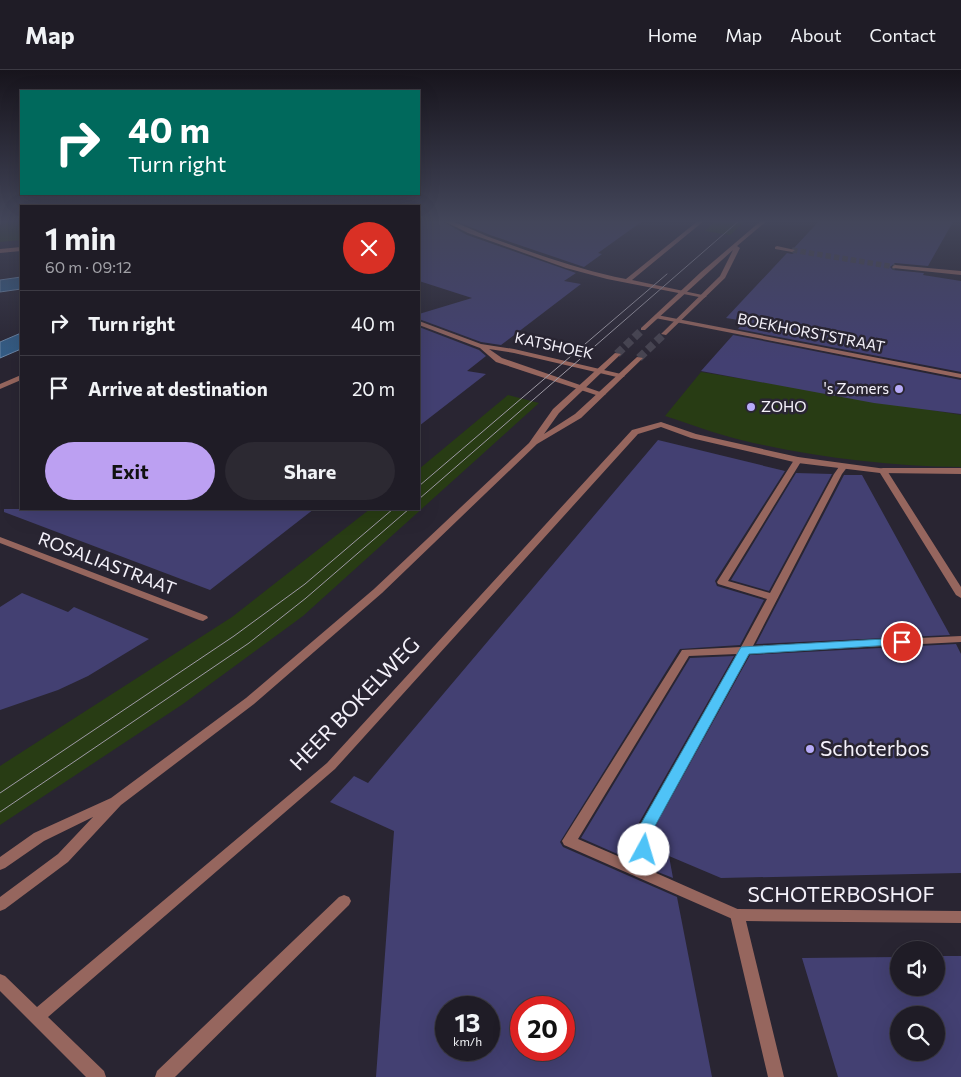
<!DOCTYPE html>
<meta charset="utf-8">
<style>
:root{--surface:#1f1c26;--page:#2c2932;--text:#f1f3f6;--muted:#a1a1a7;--line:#3c3a43;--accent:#bca0f2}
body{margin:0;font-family:Commissioner,sans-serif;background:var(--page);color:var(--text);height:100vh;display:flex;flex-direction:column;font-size:19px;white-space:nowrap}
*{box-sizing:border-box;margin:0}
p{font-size:16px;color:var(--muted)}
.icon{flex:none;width:28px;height:28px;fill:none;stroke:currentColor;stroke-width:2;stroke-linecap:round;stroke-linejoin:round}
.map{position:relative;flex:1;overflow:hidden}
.sheet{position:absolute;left:20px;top:135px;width:400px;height:305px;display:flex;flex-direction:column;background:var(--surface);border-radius:0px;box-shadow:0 5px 20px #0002,0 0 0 1px var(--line)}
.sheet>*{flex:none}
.top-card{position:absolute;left:20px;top:20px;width:400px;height:105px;border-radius:0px;box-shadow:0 5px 20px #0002,0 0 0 1px var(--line);background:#00695c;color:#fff;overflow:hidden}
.controls{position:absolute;left:890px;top:871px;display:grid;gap:10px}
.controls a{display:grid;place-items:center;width:55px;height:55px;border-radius:50%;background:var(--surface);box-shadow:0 5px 20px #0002,0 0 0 1px var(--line);font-size:25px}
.speed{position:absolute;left:435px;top:926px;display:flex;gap:10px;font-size:25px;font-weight:700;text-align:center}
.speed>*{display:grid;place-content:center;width:65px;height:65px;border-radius:50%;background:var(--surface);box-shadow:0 5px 20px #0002,0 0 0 1px var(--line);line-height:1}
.speed small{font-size:12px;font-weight:400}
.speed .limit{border:8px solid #d22;background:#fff;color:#111}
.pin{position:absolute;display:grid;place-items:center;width:42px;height:42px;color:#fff;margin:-21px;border:2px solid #fff;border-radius:50%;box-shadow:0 1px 5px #0007}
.me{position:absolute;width:55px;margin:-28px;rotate:6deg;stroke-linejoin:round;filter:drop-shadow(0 0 4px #0008)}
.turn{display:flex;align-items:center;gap:18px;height:105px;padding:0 25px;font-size:22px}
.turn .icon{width:65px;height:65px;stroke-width:2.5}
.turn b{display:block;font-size:35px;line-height:42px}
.round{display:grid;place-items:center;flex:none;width:52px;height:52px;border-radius:26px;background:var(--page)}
.head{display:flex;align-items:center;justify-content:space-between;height:85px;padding:0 25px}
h1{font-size:30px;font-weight:700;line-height:38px}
.button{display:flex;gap:10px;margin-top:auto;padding:10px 25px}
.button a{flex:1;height:58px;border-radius:30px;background:var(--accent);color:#111;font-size:20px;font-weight:700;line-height:58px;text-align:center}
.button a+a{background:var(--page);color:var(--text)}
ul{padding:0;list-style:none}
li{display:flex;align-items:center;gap:15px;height:65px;padding:0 25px;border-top:1px solid var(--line)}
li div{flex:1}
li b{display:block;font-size:19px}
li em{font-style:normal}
header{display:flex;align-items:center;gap:30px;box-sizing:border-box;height:70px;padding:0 25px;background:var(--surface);border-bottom:1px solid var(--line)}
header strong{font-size:24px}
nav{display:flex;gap:28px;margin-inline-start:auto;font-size:18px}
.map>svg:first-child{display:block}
.green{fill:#283c14}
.water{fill:#335d87;stroke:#6d89aa}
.building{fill:#434072;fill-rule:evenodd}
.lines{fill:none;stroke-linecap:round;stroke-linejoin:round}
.pedestrian-tunnel{stroke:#474450;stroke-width:5.5;stroke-dasharray:5.5 3;stroke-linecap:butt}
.tertiary-tunnel{stroke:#474450;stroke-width:8;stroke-dasharray:8 4;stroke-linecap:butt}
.service{fill:#96665e;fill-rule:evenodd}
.pedestrian{fill:#96665e;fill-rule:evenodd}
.minor{fill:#96665e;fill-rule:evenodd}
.tertiary{fill:#96665e;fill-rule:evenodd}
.tram{stroke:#9e9aa5;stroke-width:1}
.route{fill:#4fc3f7;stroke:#337fa1}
.poi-dot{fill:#b7abf8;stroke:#292532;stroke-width:2}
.labels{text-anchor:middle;stroke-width:5;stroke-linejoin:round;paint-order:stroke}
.far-street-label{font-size:15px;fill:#f4f1fa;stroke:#292532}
.far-poi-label{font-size:15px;fill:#f4f1fa;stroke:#292532;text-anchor:end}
.street-label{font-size:18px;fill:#f4f1fa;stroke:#292532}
.near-street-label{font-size:21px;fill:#f4f1fa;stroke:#292532}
.near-poi-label{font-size:21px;fill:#f4f1fa;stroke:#292532;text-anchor:start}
</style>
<header>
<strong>Map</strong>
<nav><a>Home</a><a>Map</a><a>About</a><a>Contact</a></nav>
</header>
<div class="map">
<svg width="961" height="1007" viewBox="0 0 961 1007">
<rect width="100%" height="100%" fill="#292532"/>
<!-- green -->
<path class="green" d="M0,150H21V170L0,172Z
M716,150H747L730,165L705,161Z
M701,302L961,345V397C887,396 813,387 741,370C716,364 690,354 665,346Z
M508,325L539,333L303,546L183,634L0,755V696L232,547L370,439H419V399Z"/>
<!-- water -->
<path class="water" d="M21,207V219L0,222V210Z
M21,263V279L0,288V272Z"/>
<!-- building -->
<path class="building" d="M419,150H440L467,165L576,203L564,211L581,214L501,275L481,272L419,249V244L472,228L419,211Z
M453,150H644L598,183L602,184L584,197L490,165Z
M820,150H954L928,196L895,193L890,197L893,200L924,203L923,205L961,211V302L738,259L745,251L726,248L787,183L792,184L796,182L797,179L794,178Z
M419,257L479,280L486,286L467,301L486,304L419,356Z
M733,265L961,310V344L874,333L701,301Z
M658,370L785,401L715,511L717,516L764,530L740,575L680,579L560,772L563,777L677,827L712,1007H376L394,761L330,732L354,706L368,713ZM446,938H489V980H446ZM521,938H564V980H521Z
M796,403L832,404L769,521L731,510Z
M844,405H862L950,565L756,574Z
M4,439H314L210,520L4,442Z
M22,523L68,542L74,537L149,569L88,606L58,620L0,640V537Z
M956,574L961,584V803L721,808L669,786L673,808L658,802L650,766L750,585Z
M734,586L632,765L638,793L581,768L690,588Z
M936,886H961V1007H838L802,888L899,887V918H936ZM899,945H936V982H899Z"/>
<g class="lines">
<!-- pedestrian-tunnel -->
<path class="pedestrian-tunnel" d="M792,180L895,197"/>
<!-- tertiary-tunnel -->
<path class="tertiary-tunnel" d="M617,284L643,259
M639,288L664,264"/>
<!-- service -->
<path class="service" d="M798,387L802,390L728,511L770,523L834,404L841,394H847L848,396L842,404L753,576L961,566V572L749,583L648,766L656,803L742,841L744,845L742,849L737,851L564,775L562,771L682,580L741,577L767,529L718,514L717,512L794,390ZM737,584L634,766L641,796L578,769L689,586Z
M344,825L349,827L351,831L349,835L175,1007H155L157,1001L339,827Z"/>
<!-- pedestrian -->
<path class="pedestrian" d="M777,176L795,180L792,182L775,179V177Z
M895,195L961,201V205L893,198L892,197Z
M883,398H961V404L880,403L879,401L880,399Z"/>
<!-- minor -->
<path class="minor" d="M442,150C455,150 476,162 489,167C534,183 579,200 626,209L699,150H705L632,210L707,226L704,228L607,209L566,198L468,163Z
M21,177V181L0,183V179Z
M657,245L961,304V308L655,248V246Z
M419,251L481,274L514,279L621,304L625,306L621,308L514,283L489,279L502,288L606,324L602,326H599L496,292L480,278L419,255Z
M21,305V310L0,319V314Z
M661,352L696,364L798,387L886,399L961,517V528L956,525L880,403L798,393L691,368L661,357L638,364L335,699L48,947L104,1001L106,1007H86L0,921V904L5,906L37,937L327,693L632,360Z
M0,467L207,546L208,548L203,551L199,550L0,473Z
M737,839L961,841V853L746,851L784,1007H768L730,845L732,841Z"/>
<!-- tertiary -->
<path class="tertiary" d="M762,150H768L737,176L740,178L725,208L666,265L661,264L720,206L733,180L645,260H641V258L701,202Z
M615,283L621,284L559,343L544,364L575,344L637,287L643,288L581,348L537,374L382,523L254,634L121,735L68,792L5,839L0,841V827L58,784L93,747L44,771L5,798L0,800V787L34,763L111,728L246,628L374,519L529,373L553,339Z"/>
<!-- tram -->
<path class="tram" d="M419,416L667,204
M419,429L740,150
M0,723L234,566L305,514L393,439
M0,742L249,573L306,528L409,439"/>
</g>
<!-- sky -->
<linearGradient id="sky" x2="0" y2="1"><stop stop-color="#17141c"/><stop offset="0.52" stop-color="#43465a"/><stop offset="1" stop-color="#43465a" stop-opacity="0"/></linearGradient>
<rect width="961" height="291" fill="url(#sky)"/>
<!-- route -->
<path class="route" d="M902,568L908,572L907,574L749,584L649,767L652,780L650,784L644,786L639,784L634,766L741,577Z"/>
<!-- markers -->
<g class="poi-dot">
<circle cx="899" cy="319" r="5"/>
<circle cx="751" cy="337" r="5"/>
<circle cx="810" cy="679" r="5"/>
</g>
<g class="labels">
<!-- far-street labels -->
<g class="far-street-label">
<text transform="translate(811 263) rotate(11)" y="5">BOEKHORSTSTRAAT</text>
<text transform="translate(554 276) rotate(12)" y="5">KATSHOEK</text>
</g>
<!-- far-poi labels -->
<g class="far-poi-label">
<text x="889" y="324">'s Zomers</text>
<text x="761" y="342" text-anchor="start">ZOHO</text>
</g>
<!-- street labels -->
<g class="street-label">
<text transform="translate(107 494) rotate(21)" y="6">ROSALIASTRAAT</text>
</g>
<!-- near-street labels -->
<g class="near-street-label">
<text transform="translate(355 634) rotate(-46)" y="7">HEER BOKELWEG</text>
<text x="841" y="832">SCHOTERBOSHOF</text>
</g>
<!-- near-poi labels -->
<g class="near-poi-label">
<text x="820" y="686">Schoterbos</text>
</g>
</g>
</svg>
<div class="controls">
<a><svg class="icon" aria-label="sound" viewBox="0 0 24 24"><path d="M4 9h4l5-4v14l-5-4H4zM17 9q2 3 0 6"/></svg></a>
<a><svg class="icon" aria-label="search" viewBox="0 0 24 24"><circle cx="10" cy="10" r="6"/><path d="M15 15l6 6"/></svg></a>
</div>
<div class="speed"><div>13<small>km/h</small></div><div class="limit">20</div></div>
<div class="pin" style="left:902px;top:572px;background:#d93025"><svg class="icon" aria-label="arrive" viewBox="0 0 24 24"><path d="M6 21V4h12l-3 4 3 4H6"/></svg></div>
<svg class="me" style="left:644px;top:780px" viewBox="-20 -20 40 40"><circle r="19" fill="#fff"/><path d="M0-13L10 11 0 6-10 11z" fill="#4fc3f7"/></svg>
<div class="top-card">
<div class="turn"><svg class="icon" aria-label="right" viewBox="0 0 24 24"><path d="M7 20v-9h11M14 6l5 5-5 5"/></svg><div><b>40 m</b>Turn right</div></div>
</div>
<section class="sheet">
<div class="head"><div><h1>1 min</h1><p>60 m · 09:12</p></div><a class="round" style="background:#d93025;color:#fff"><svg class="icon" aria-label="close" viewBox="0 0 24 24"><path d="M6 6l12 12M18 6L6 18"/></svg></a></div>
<ul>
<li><svg class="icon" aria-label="right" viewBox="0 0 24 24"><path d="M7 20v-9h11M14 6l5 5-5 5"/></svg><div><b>Turn right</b></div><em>40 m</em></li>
<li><svg class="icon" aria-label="arrive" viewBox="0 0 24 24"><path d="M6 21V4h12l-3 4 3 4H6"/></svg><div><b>Arrive at destination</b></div><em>20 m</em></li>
</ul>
<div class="button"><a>Exit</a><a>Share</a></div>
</section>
</div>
